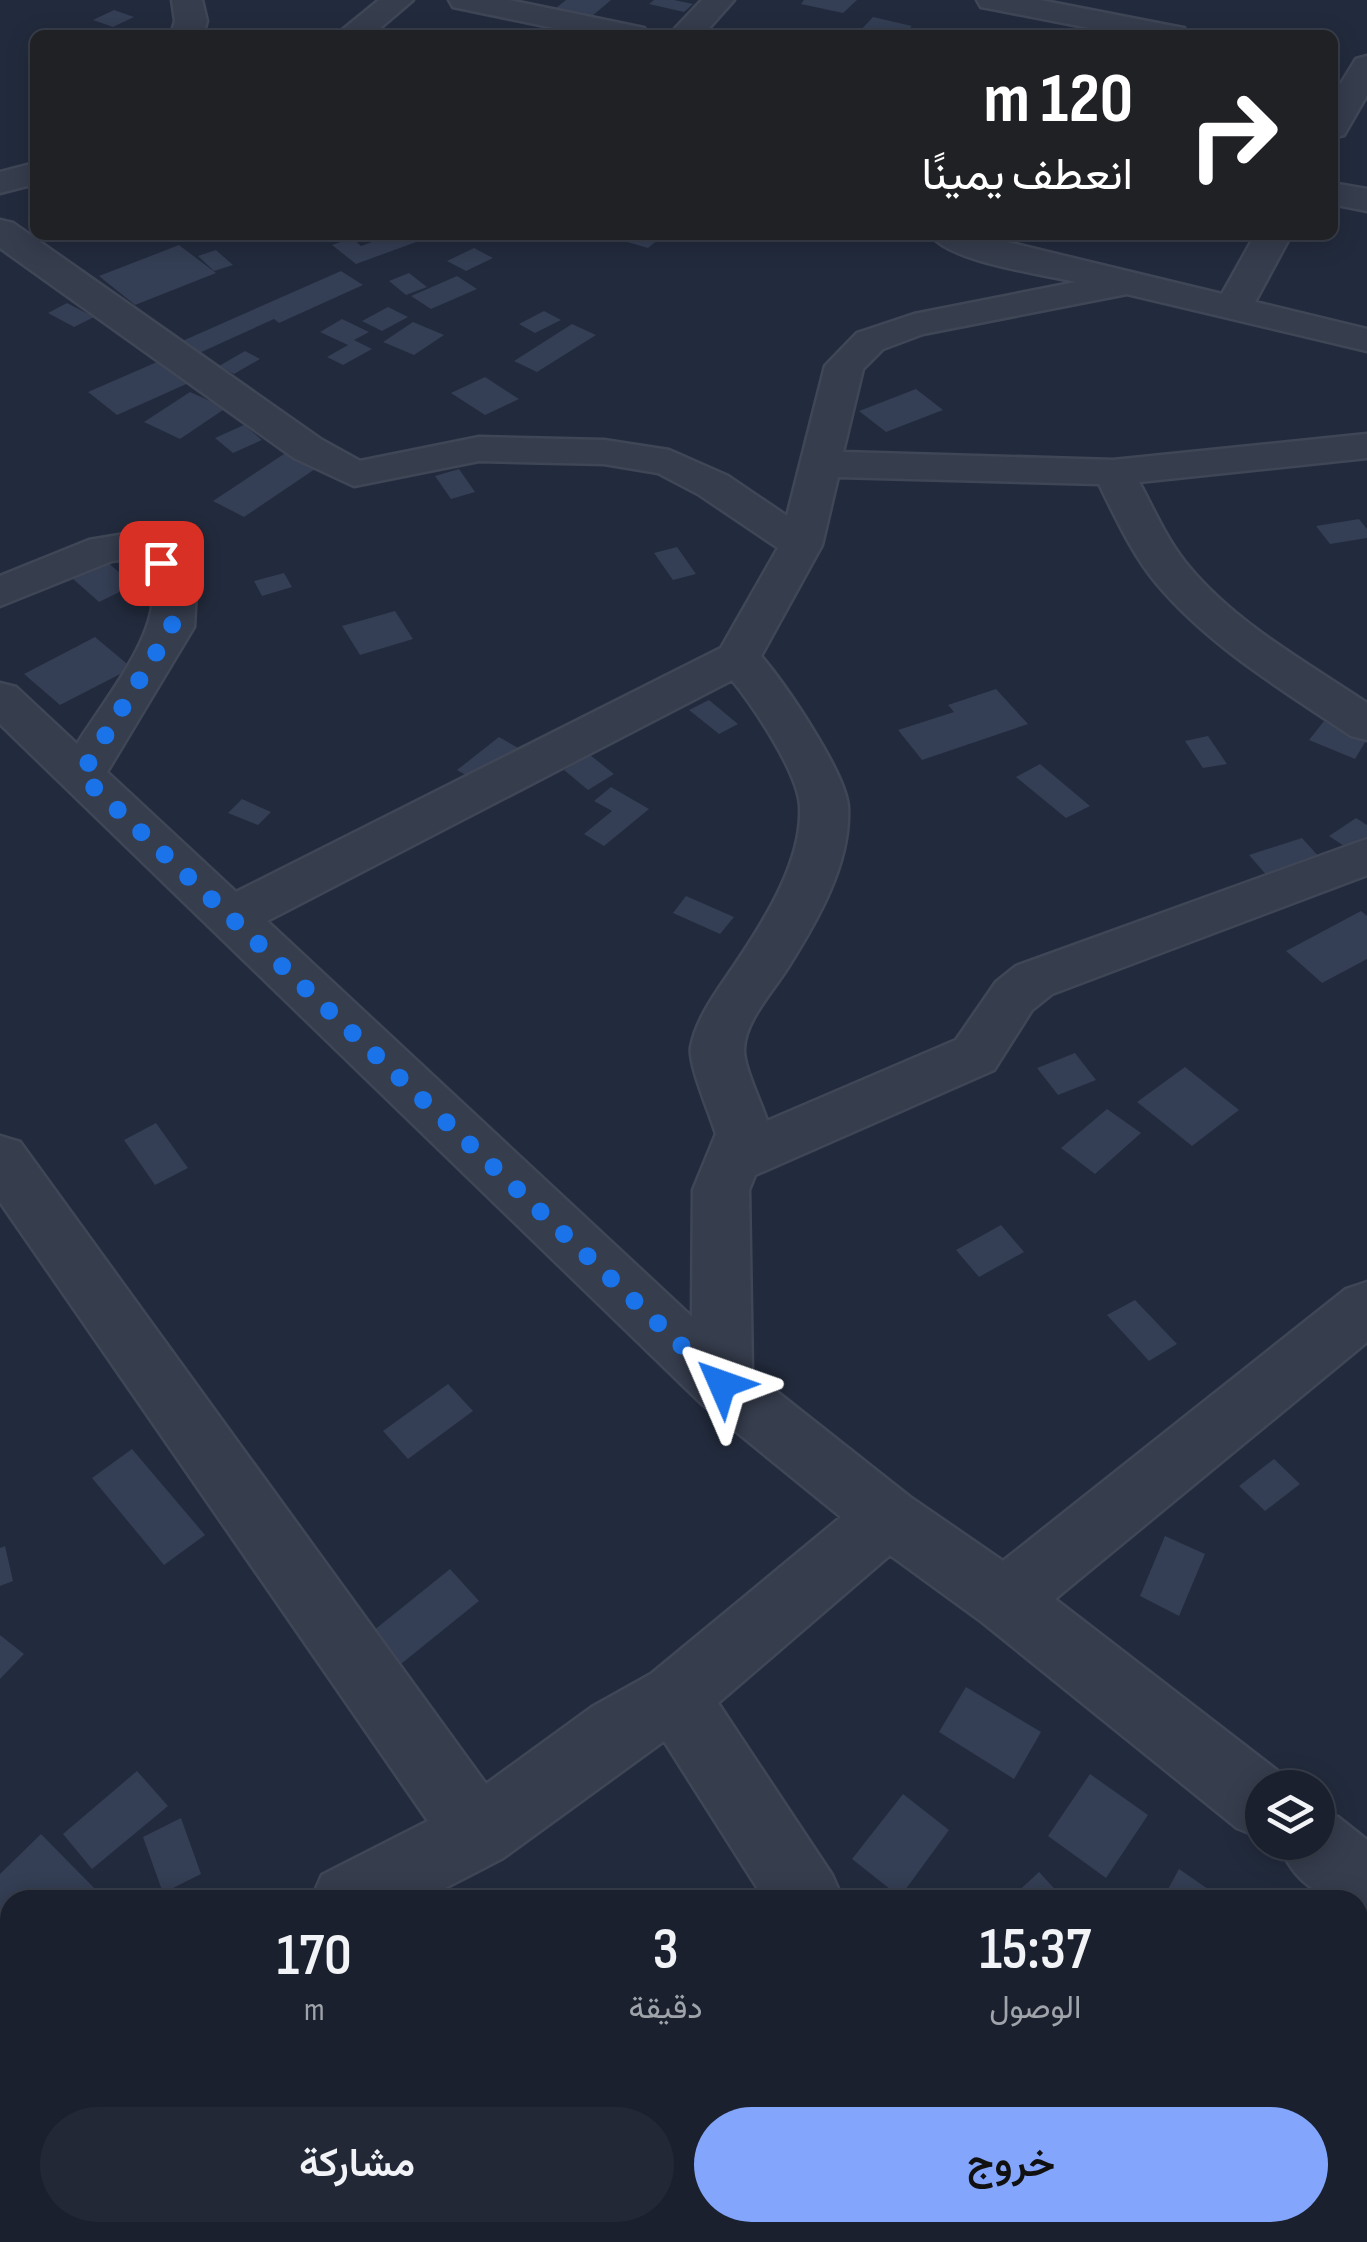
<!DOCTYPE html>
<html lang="ar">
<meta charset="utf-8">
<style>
:root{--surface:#1a202e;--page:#232836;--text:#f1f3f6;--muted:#9fa3aa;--line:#383e4a;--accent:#83a6fc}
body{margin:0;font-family:"Sofia Sans Condensed",Vazirmatn,sans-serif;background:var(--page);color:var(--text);direction:rtl;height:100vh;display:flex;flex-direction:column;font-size:38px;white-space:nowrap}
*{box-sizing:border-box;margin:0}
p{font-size:32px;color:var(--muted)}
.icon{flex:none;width:55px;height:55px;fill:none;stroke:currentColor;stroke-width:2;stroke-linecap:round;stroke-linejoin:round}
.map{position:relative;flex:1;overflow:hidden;direction:ltr}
.sheet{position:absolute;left:0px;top:1890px;width:1368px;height:352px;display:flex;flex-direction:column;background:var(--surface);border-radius:30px 30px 0 0;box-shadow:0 5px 25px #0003,0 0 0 2px var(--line);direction:rtl}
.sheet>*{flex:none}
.guide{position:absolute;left:30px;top:30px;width:1308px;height:210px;border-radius:15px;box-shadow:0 5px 25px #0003,0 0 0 2px var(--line);direction:rtl;background:#202124;color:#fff;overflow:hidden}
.buttons{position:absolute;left:1245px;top:1770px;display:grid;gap:20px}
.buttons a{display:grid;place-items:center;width:90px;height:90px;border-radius:50%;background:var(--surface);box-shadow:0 5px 25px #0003,0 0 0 2px var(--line);font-size:50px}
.pin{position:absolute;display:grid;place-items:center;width:85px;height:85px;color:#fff;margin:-42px;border-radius:20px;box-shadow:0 5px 15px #0006}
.me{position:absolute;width:110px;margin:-55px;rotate:313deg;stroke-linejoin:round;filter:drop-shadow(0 0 8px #0008)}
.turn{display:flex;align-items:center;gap:35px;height:210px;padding:0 40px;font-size:45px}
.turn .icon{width:130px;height:130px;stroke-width:2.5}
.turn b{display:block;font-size:70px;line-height:85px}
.eta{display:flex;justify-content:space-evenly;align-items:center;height:170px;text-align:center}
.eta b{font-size:60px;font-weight:600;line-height:70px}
.action{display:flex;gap:20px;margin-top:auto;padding:20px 40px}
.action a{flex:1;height:115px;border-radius:60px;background:var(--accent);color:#111;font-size:40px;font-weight:600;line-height:115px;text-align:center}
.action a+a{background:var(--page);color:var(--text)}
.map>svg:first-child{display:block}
.building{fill:#343e54}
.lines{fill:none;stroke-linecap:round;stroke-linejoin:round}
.minor-casing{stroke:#3f4656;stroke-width:5}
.minor{fill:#363d4d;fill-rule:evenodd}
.route{stroke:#1a73e8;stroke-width:18;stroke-dasharray:0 32.4}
</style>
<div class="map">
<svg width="1367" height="2242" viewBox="0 0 1367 2242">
<rect width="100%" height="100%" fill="#222b3d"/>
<!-- building -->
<path class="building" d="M566,0H611L591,17L556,8Z
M654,0H674L693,4L684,12L649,4Z
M804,0H857L843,13L801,4Z
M114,10L134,17L113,27L93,20Z
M873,17L912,26L903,35H856Z
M391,235H411L419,241L356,264L332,245L352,238L361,246Z
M635,235H650L660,238L648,248L627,242Z
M179,245L216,273L135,305L99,276Z
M474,248L493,258L466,271L447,261Z
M216,250L233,265L214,271L198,256Z
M341,271L363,285L279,323L274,319L197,354L180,342Z
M409,273L427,287L406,295L389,281Z
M457,276L477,289L431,309L411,296Z
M67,303L94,317L74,327L48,313Z
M388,307L408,317L382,331L362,321Z
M544,311L561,320L535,333L519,324Z
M342,319L369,332L354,340L372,349L343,365L327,357L348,345L320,332Z
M413,322L444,335L414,355L383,342Z
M572,324L596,335L537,372L514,361Z
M245,351L260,359L234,374L219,366Z
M173,355L202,377L117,415L88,392Z
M485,377L519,399L485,415L451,393Z
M916,389L943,410L886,432L859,411Z
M190,392L226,408L180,439L144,422Z
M244,425L262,440L233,453L215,438Z
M290,450L321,465L244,517L213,501Z
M459,469L475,492L451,499L435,476Z
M1359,519L1367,529V538L1330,544L1316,526Z
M677,547L696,574L673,580L654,553Z
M107,562L134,585L99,602L72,578Z
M284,573L292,587L262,596L254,581Z
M395,611L413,639L360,655L342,626Z
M95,637L132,668L60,705L24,674Z
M996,689L1028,724L922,760L898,730L954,712L948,705Z
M709,700L738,724L719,734L689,710Z
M1324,721L1367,739L1355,759L1309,740Z
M1208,736L1227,764L1203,768L1185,741Z
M499,737L520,749L478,782L457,770Z
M590,755L614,774L588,790L564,770Z
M1040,764L1090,806L1066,818L1016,777Z
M611,787L649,809L604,846L584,834L612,811L594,801Z
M242,799L271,812L258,825L228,813Z
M1356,818L1367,825V843L1353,852L1329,836Z
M1302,838L1322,860L1269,878L1249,855Z
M686,896L734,917L720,934L673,913Z
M1361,911L1367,916V959L1322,983L1286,951Z
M1075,1053L1096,1080L1058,1095L1037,1068Z
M1185,1067L1239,1110L1192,1146L1137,1102Z
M1107,1109L1141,1133L1095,1174L1061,1148Z
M156,1123L188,1168L155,1185L124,1140Z
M1001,1225L1024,1252L979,1277L956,1250Z
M1135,1300L1177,1344L1149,1361L1107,1315Z
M448,1384L473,1411L408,1459L383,1431Z
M132,1449L205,1535L164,1565L92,1478Z
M1274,1459L1300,1484L1265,1511L1239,1486Z
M1165,1536L1205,1554L1179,1616L1140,1596Z
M5,1546L13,1581L0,1586V1548Z
M450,1569L479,1601L396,1668L368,1635Z
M0,1635L24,1654L0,1679Z
M966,1687L1041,1732L1014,1779L939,1732Z
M137,1771L168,1806L92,1869L63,1834Z
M1090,1774L1148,1815L1106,1878L1048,1836Z
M903,1794L949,1830L900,1897L852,1859Z
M181,1818L201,1874L163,1893L143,1837Z
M41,1834L106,1900H10V1942L0,1932V1874Z
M1179,1869L1224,1900H1162Z
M1039,1872L1065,1900H1018L1014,1895Z
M1358,2094L1367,2100L1365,2212L1358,2207Z
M433,2232H481L487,2238L484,2242H426Z
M1195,2232H1234L1228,2242H1207Z"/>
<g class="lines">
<!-- minor casing -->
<g class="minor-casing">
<path id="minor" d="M172,0H202L207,21L203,35H171L175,21Z
M379,0H413L372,35H336Z
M449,0H509L644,28L649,35H588L453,7Z
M702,0H734L703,35H669Z
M977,0H1040L1173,26L1184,28L1189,35H1125L992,9L981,7Z
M1367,56V95L1344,135L1332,138V98L1356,59Z
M35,163V184L0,193V172Z
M1332,183L1367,189V211L1332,204Z
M0,220L13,223L322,440L360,461L479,437L604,440L669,450L728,476L787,516L825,366L857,333L914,314L1076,282C1043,274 950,262 931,235H978L1222,294L1255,235H1291L1255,302L1367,329V351L1127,294L923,334L883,349L863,369L843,452L1113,460L1367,434V458L1139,482C1153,508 1166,538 1185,562C1233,622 1304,661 1367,703V740L1351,736C1283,690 1210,647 1157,584C1132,554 1116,518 1099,484L838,477L822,545L761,656C785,684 846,773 848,807C851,864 816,923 787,969C773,991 745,1021 744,1049C743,1066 762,1104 767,1121L956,1040L996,982L1016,966L1367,839V875L1052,994L1032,1010L994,1070L755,1175L749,1190L752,1372L910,1497L1003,1561L1346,1289L1367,1282V1342L1055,1599L1287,1778L1290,1788H1262V1838L1237,1828L982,1622L890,1555L718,1703L832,1875L843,1900H765L664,1741L503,1858L422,1900H311L322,1875L428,1821L0,1202V1136L20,1142L486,1784L592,1707L651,1674L841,1517L701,1403L0,724V683L16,687L77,744C100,706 160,634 152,589C150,576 139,567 128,559L112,561L0,606V576L89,540L137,532L152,536L182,563L196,589L194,627L107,772L236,892L721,648L778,548L698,494L658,473L604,464L479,461L354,486L294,458L0,248ZM732,680C753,706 798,772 800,806C803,859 766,918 738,960C721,986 697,1015 691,1047C688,1064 710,1114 716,1134L693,1190L692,1317L267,921Z
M1318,1809L1338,1817L1367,1840V1921L1358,1917V1900C1317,1900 1293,1880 1278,1842H1318Z
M0,1936L10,1940V2028L0,2024Z
M10,2035V2112L0,2116V2039Z
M675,2232H754L751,2242H671Z
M1074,2232H1158L1162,2242H1078Z"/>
</g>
<!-- minor -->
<use href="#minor" class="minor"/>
</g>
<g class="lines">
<!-- route -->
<path class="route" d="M161,563L174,588L172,627L81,775L722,1384"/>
</g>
</svg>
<div class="buttons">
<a><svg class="icon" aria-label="layers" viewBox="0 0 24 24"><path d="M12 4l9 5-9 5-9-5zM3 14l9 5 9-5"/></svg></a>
</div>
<div class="pin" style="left:161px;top:563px;background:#d93025"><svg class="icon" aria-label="arrive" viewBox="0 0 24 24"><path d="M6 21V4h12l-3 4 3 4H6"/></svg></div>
<svg class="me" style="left:722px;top:1384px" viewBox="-20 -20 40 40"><path d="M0-17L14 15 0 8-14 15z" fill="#1a73e8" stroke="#fff" stroke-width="4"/></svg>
<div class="guide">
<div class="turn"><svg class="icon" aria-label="right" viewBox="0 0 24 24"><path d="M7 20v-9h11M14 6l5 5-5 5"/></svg><div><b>120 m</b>انعطف يمينًا</div></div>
</div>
<section class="sheet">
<div class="eta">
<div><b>15:37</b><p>الوصول</p></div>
<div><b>3</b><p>دقيقة</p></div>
<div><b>170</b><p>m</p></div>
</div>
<div class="action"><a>خروج</a><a>مشاركة</a></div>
</section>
</div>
